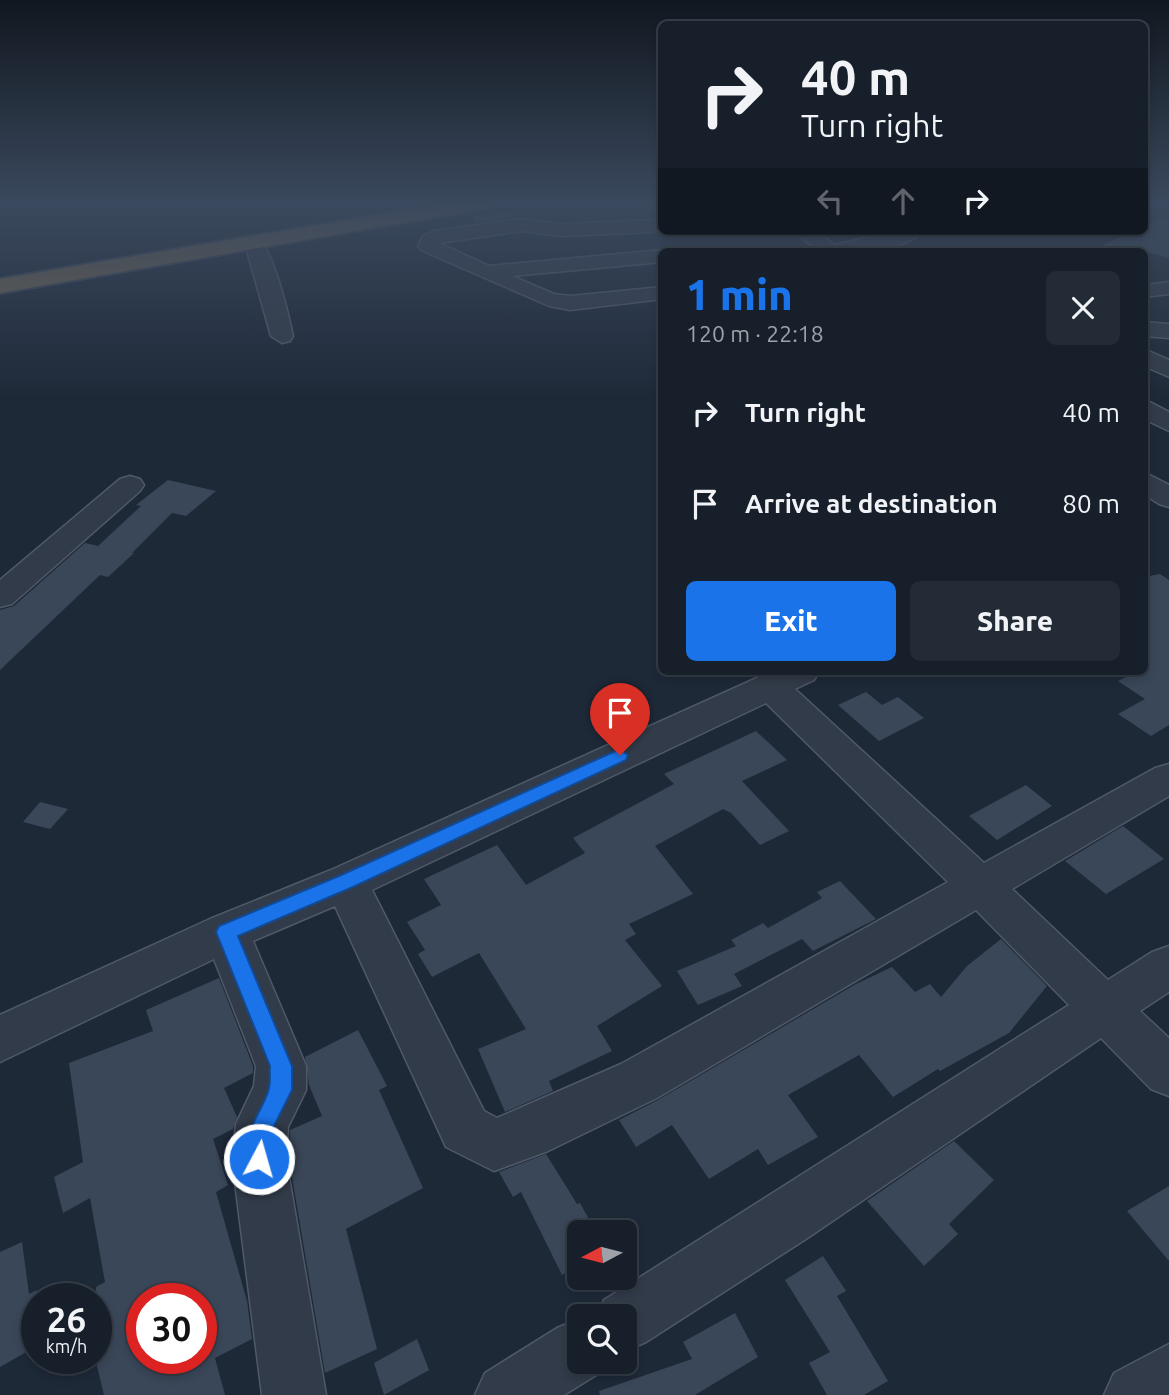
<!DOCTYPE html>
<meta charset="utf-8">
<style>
:root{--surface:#161f2a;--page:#232c36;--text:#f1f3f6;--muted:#9ea2a8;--line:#353d47;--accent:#1a73e8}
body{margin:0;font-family:Ubuntu,sans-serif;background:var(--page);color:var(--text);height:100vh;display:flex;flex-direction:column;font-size:26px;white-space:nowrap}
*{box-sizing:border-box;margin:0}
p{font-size:23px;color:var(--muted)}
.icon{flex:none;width:38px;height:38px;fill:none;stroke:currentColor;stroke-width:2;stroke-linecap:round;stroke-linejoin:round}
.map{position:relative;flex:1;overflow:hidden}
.sheet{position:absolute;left:658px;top:248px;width:490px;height:427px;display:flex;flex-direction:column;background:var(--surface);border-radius:10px;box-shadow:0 4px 10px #0003,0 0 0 2px var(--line)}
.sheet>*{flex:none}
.hud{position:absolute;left:658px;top:21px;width:490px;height:214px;border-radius:10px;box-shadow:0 4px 10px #0003,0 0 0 2px var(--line);background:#161f2a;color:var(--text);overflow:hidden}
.needle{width:46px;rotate:263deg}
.tools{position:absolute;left:567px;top:1220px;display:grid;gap:14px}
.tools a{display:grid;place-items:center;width:70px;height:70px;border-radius:10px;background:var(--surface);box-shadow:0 4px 10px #0003,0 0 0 2px var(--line);font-size:35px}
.speed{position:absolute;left:21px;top:1283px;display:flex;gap:14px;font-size:35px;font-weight:700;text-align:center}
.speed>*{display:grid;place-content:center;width:91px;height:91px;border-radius:50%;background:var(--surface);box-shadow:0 4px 10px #0003,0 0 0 2px var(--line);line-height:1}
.speed small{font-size:18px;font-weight:400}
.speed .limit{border:10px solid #d22;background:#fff;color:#111}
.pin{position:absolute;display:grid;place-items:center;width:60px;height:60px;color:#fff;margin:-72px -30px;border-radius:50% 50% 50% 0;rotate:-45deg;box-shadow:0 0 7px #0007}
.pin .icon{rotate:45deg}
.me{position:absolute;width:77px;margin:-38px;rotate:6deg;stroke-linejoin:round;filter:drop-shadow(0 0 5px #0008)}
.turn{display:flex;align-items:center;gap:24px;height:147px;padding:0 28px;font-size:32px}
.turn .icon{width:91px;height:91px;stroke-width:2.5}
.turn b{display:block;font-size:49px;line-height:60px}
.lanes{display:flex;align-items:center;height:66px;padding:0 28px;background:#0003;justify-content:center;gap:35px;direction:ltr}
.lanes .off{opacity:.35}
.round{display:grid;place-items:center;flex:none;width:74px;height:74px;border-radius:10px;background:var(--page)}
.summary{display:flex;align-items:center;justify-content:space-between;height:119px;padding:0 28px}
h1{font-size:42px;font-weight:800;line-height:52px;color:var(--accent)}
.button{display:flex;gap:14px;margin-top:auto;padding:14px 28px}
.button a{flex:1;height:80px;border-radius:10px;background:var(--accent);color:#fff;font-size:28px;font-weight:800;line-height:80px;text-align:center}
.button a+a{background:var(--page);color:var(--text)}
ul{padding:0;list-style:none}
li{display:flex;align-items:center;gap:21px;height:91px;padding:0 28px}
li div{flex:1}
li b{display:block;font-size:26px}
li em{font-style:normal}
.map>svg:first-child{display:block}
.building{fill:#3a4759;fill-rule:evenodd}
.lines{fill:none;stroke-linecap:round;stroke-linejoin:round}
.minor-casing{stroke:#4f5967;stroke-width:3}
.highway-casing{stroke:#3c4653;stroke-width:4}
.minor{fill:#323b49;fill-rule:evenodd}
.highway{fill:#6f624e;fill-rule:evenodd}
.route{fill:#1a73e8;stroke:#114b97;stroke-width:2}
</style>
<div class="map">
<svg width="1169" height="1395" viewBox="0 0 1169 1395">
<rect width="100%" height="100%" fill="#1e2938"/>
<!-- building -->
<path class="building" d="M507,211L515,217L475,223L471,217Z
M1169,215V258L1148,252H1088L1134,231H1144V226Z
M168,480L216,491L186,516L172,513L132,553H134L108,577L100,575L0,670V610L14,606L85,543L98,546L141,506L136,505Z
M1160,574L1169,580V725L1151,736L1118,714L1145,699L1118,681L1135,672H1144V577Z
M866,692L882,705L898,697L924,718L879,741L838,705Z
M756,731L787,760L742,781L789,831L760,845L731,813L723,809L655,846L693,894L629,924L636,934L625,940L662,986L597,1026L612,1051L549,1081L553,1091L505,1112L478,1049L526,1029L479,953L432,977L418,954L425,950L407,922L441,905L424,879L497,845L526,885L585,853L573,838L674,784L664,774Z
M1026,785L1052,806L997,840L969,816Z
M40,802L68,809L50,829L23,822Z
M1123,826L1164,859L1106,894L1065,861Z
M840,881L876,919L813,951L802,939L734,974L742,986L698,1005L677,971L736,946L731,940L763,923L768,928L822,898L817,892Z
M1001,939L1047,986L1009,1033L940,1071L938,1069L893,1097L859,1055L788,1095L818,1137L768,1165L758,1149L709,1179L672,1125L636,1147L619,1120L658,1100L856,984L892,967L915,992L930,984L941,997L967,966Z
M219,978L253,1066V1073L224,1088L237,1117L233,1129L213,1139L228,1185L216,1192L247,1301L252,1339L215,1358L225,1395H104L96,1362V1287L105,1282L90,1198L63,1213L54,1177L83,1162L69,1063L153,1031L146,1010ZM142,1298H201V1358H142Z
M358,1030L387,1086L379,1090L423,1188L346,1229L377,1349L325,1373L289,1159L290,1130L322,1116L309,1085L305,1057Z
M954,1141L994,1180L949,1224L958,1234L924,1266L867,1201Z
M546,1154L577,1204L580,1203L596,1232H579V1265L562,1275L521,1192L513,1197L499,1172Z
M1169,1186V1261L1127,1211Z
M22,1242L29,1294L37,1290V1346L0,1367V1252Z
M823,1256L846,1291L837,1296L888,1381L864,1395H827L809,1363L830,1352L785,1280Z
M735,1313L758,1357L695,1395H600L599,1391L692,1359L683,1342Z
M417,1339L429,1370L384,1395L374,1363Z"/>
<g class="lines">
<!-- minor casing -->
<g class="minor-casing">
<path id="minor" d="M521,219L561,224L653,220L660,222L662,227L653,232L561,236L521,231L439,243L489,266L662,250L669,252H662V262L512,276L554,294L570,296L662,287V299L570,310L549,306L421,250L418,246L423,236L434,231Z
M794,231H815L835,245L896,231H922C904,254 846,252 819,252Z
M255,238C272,242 289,317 293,336L290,341L282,343L271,336L245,244Z
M1169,282V294L1144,297V285Z
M1144,322L1169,324V338L1144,336Z
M1144,349L1169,360V377L1144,366Z
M1144,399L1169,412V431L1144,419Z
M1144,472L1169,485V507L1159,504L1144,494Z
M130,476L140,479L144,485L140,491L12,604L0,607V580L120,479Z
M770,672H819L814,680L795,689L984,863L1155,768L1169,764V796L1012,889L1108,980L1152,952L1169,946V992L1140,1011L1169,1038V1096L1151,1089L1101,1038L806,1239L646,1342L625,1351V1316H597L604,1300L1069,1005L976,910L657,1098L548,1151L494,1171L446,1147L335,906L253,941L306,1066V1090L288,1127L286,1159L326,1395H262L232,1159L236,1124L254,1086L256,1066L214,959L0,1062V1015L210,919L331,870ZM766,703L948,882L621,1064L497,1118L484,1111L372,890Z
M579,1319V1362H605L601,1372L564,1395H475L485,1373L557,1328Z
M1169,1344V1395H1104L1114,1373Z"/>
</g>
<!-- highway casing -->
<g class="highway-casing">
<path id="highway" d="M452,202H496L487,208L0,293V279Z"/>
</g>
<!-- minor -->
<use href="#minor" class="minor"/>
<!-- highway -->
<use href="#highway" class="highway"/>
</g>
<!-- sky -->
<linearGradient id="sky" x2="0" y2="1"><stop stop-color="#10171f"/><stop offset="0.51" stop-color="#3b495e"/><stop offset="1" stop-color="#3b495e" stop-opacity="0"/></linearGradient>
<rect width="1169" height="398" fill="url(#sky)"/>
<!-- route -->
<path class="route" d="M620,749L628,755L626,760L353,887L238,936L292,1066V1090L274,1126L267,1167L259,1170L251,1167C237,1134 263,1114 269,1088C271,1081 269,1073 270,1066L216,932L219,926L339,876Z"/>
</svg>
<div class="tools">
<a><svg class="needle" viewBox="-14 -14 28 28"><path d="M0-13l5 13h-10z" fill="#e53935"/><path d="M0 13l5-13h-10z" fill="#9ea2a8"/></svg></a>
<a><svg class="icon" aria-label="search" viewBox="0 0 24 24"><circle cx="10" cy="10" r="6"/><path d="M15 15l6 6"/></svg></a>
</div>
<div class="speed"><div>26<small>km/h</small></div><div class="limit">30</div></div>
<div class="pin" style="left:620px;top:755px;background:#d93025"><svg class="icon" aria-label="arrive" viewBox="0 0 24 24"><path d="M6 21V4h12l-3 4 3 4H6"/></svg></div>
<svg class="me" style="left:259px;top:1159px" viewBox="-20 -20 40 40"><circle r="17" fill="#1a73e8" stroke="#fff" stroke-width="3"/><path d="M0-11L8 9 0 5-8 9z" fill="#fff"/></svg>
<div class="hud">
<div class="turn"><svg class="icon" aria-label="right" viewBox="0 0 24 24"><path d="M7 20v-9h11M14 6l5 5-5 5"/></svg><div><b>40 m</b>Turn right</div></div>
<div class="lanes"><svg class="icon off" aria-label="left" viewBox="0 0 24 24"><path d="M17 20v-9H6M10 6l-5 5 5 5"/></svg><svg class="icon off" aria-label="ahead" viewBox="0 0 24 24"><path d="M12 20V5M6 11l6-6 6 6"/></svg><svg class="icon" aria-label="right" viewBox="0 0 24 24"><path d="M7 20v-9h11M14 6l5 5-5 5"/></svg></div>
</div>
<section class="sheet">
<div class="summary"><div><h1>1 min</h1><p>120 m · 22:18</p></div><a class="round"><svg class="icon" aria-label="close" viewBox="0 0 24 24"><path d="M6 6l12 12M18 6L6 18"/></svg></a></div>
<ul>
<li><svg class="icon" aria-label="right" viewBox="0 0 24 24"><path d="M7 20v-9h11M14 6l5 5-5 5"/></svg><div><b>Turn right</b></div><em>40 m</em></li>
<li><svg class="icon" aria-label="arrive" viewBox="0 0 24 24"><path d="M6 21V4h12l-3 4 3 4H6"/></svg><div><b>Arrive at destination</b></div><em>80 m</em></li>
</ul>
<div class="button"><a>Exit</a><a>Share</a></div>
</section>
</div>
